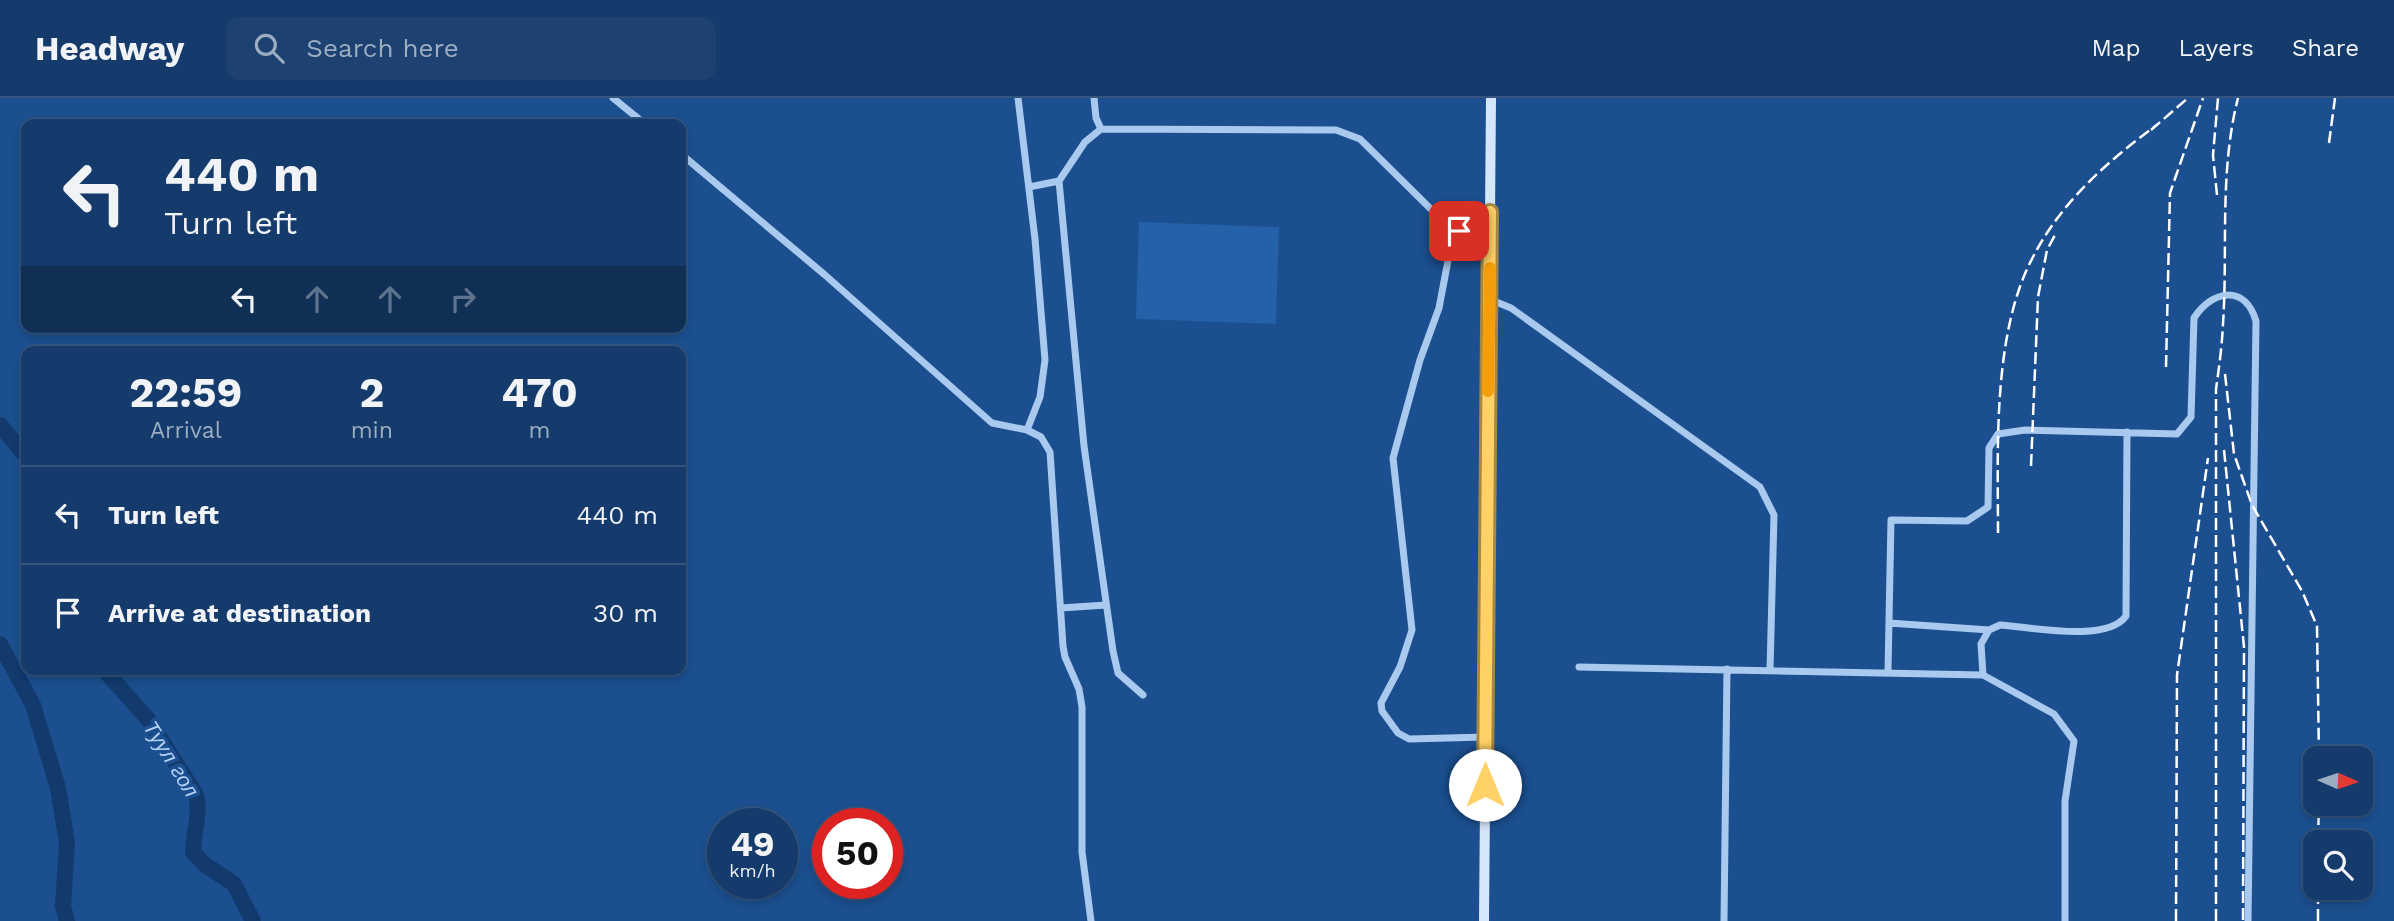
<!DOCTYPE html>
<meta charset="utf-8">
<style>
:root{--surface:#143b6b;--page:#1d4271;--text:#f1f3f6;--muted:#9dadc1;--line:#33557e}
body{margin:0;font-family:"Work Sans",sans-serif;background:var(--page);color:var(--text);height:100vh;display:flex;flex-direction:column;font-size:26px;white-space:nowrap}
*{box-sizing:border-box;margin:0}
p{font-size:23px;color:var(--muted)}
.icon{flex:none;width:38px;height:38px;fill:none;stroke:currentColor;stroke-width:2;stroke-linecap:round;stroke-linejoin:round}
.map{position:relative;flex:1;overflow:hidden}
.side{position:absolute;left:21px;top:248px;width:665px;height:329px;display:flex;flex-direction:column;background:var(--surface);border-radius:14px;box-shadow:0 4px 10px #0003,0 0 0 2px var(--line)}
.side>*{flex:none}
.guide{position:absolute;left:21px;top:21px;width:665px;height:214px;border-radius:14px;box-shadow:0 4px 10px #0003,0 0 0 2px var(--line);background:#143b6b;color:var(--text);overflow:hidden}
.needle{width:46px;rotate:93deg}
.controls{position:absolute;left:2303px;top:648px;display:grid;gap:14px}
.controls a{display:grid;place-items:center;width:70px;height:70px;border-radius:14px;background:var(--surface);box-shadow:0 4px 10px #0003,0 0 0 2px var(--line);font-size:35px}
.speed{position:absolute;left:707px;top:710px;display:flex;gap:14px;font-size:35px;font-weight:700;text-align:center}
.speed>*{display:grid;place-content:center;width:91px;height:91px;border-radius:50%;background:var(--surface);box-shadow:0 4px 10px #0003,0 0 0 2px var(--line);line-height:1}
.speed small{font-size:18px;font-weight:400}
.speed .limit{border:10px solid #d22;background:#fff;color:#111}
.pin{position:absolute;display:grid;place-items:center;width:60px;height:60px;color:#fff;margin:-30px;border-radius:14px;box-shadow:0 4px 10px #0006}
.me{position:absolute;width:77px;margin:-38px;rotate:0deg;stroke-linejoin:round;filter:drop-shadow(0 0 5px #0008)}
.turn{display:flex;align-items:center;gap:24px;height:147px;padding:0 28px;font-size:32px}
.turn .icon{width:91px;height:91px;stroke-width:2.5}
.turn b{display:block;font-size:49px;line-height:60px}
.lanes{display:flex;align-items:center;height:66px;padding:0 28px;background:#0003;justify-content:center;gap:35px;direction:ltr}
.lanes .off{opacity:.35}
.eta{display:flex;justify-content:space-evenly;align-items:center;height:119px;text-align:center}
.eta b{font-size:42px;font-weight:700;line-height:49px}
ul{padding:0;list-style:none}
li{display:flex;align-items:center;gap:21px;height:98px;padding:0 28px;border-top:2px solid var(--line)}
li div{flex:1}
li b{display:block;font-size:26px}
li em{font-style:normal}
header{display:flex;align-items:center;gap:42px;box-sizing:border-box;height:98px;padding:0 35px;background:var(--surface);border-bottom:2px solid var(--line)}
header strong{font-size:33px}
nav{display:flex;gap:38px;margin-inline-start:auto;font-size:24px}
.search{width:490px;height:63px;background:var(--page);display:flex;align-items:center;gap:18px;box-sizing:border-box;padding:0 24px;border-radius:14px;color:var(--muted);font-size:26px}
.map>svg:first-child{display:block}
.green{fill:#2461a8}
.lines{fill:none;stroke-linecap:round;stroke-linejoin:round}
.river{stroke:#123a6d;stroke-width:16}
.minor{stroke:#a9c9ee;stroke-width:7}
.secondary{stroke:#d6e6fa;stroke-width:10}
.rail{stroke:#fff;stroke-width:2.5;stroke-dasharray:12 5;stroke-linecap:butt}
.route-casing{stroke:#a68842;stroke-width:18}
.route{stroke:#ffd166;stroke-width:12}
.slow{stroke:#f59e0b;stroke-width:12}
.labels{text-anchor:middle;stroke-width:7;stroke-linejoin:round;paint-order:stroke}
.water-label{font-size:21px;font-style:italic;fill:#b5d3f5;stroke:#1b4f8f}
</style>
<header>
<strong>Headway</strong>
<div class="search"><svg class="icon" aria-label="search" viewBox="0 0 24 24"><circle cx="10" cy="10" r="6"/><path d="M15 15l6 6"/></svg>Search here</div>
<nav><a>Map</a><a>Layers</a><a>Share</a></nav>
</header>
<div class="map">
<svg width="2394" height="823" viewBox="0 0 2394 823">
<rect width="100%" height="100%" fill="#1b4f8f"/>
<!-- green -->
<path class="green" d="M1139,124L1279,129L1276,226L1136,221Z"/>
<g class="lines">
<!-- river -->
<path class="river" d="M0,327L26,358
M0,546L33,607L58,690L67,745L63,808L67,823
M104,572L148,621L196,697C201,716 193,735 193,754L204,766L234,786L253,823"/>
<!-- minor -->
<path class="minor" d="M613,0L645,26
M1018,0L1035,141L1045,262L1040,299L1027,332L1041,339L1050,354L1063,548L1065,559L1079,591L1082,609V754L1091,823
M1094,0L1096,20L1101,31
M681,56L825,177L992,325L1027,332
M1059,83L1084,348L1113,553L1118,575L1143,597
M1029,89L1059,83L1085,44L1101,31L1336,32L1360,41L1447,127C1467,138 1477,134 1490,115
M1454,131L1439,210L1420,262L1393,360L1412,532L1400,569L1381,605L1382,613L1398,635L1409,641L1486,639
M1489,201L1511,210L1760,389L1774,417L1770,572
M1061,510L1106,507
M1889,525L1989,532
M1579,569L1983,577L2054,616L2074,643L2065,703V823
M1888,573L1891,422L1967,423L1988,409L1989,350L1998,336L2025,332L2177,336L2191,319L2194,220C2212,192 2245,186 2256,223L2248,823
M1983,577L1981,546L1989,532L2000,527C2031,529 2107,545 2126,518L2127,334
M1724,823L1727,571"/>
<!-- secondary -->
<path class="secondary" d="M1484,823L1491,0"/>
<!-- rail -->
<path class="rail" d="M2151,32L2188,0
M2329,45L2335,0
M2217,97L2213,57L2218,0
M2166,269L2170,95L2203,0
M2225,276L2234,356L2252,407L2302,493L2317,528L2319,660
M2224,352L2244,549L2243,823
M2031,368L2038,199L2047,152L2055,137
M1998,435C1998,350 1992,234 2034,157C2063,102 2109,62 2158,26
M2318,744L2319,705
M2176,823L2177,577L2208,360
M2216,823V291C2219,270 2222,248 2223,226C2228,150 2219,75 2238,0
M2318,823V789"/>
</g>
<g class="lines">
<!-- route casing -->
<g class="route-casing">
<path id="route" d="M1459,133L1475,132L1490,114L1485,687"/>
</g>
<!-- route -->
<use href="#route" class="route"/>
<!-- slow -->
<path class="slow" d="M1488,293L1490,170"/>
</g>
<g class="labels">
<!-- water labels -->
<g class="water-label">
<text transform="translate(171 661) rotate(58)" y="7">Туул гол</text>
</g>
</g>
</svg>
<div class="controls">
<a><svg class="needle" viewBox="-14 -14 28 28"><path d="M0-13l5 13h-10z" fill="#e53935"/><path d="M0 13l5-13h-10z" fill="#9dadc1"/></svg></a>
<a><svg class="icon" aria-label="search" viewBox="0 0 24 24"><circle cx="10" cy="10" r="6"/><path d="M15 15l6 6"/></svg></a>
</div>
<div class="speed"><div>49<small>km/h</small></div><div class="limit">50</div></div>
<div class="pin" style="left:1459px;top:133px;background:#d93025"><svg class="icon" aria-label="arrive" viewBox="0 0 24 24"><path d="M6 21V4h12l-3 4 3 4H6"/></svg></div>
<svg class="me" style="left:1485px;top:687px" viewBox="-20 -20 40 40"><circle r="19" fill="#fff"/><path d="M0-13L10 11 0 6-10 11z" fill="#ffd166"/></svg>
<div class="guide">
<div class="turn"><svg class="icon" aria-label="left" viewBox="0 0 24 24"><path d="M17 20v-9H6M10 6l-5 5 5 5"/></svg><div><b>440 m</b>Turn left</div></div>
<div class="lanes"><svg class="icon" aria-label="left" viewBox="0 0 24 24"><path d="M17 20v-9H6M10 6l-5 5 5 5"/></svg><svg class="icon off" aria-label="ahead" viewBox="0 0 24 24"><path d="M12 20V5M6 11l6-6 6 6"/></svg><svg class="icon off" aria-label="ahead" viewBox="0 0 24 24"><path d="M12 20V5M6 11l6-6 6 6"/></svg><svg class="icon off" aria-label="right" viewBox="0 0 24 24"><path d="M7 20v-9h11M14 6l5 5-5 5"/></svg></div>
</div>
<section class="side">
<div class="eta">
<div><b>22:59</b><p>Arrival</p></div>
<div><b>2</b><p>min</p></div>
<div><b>470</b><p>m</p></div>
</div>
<ul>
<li><svg class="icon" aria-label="left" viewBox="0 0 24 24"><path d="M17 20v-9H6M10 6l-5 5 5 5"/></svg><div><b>Turn left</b></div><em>440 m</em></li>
<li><svg class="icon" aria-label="arrive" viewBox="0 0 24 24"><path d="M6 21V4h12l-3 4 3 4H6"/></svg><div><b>Arrive at destination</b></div><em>30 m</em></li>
</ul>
</section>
</div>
